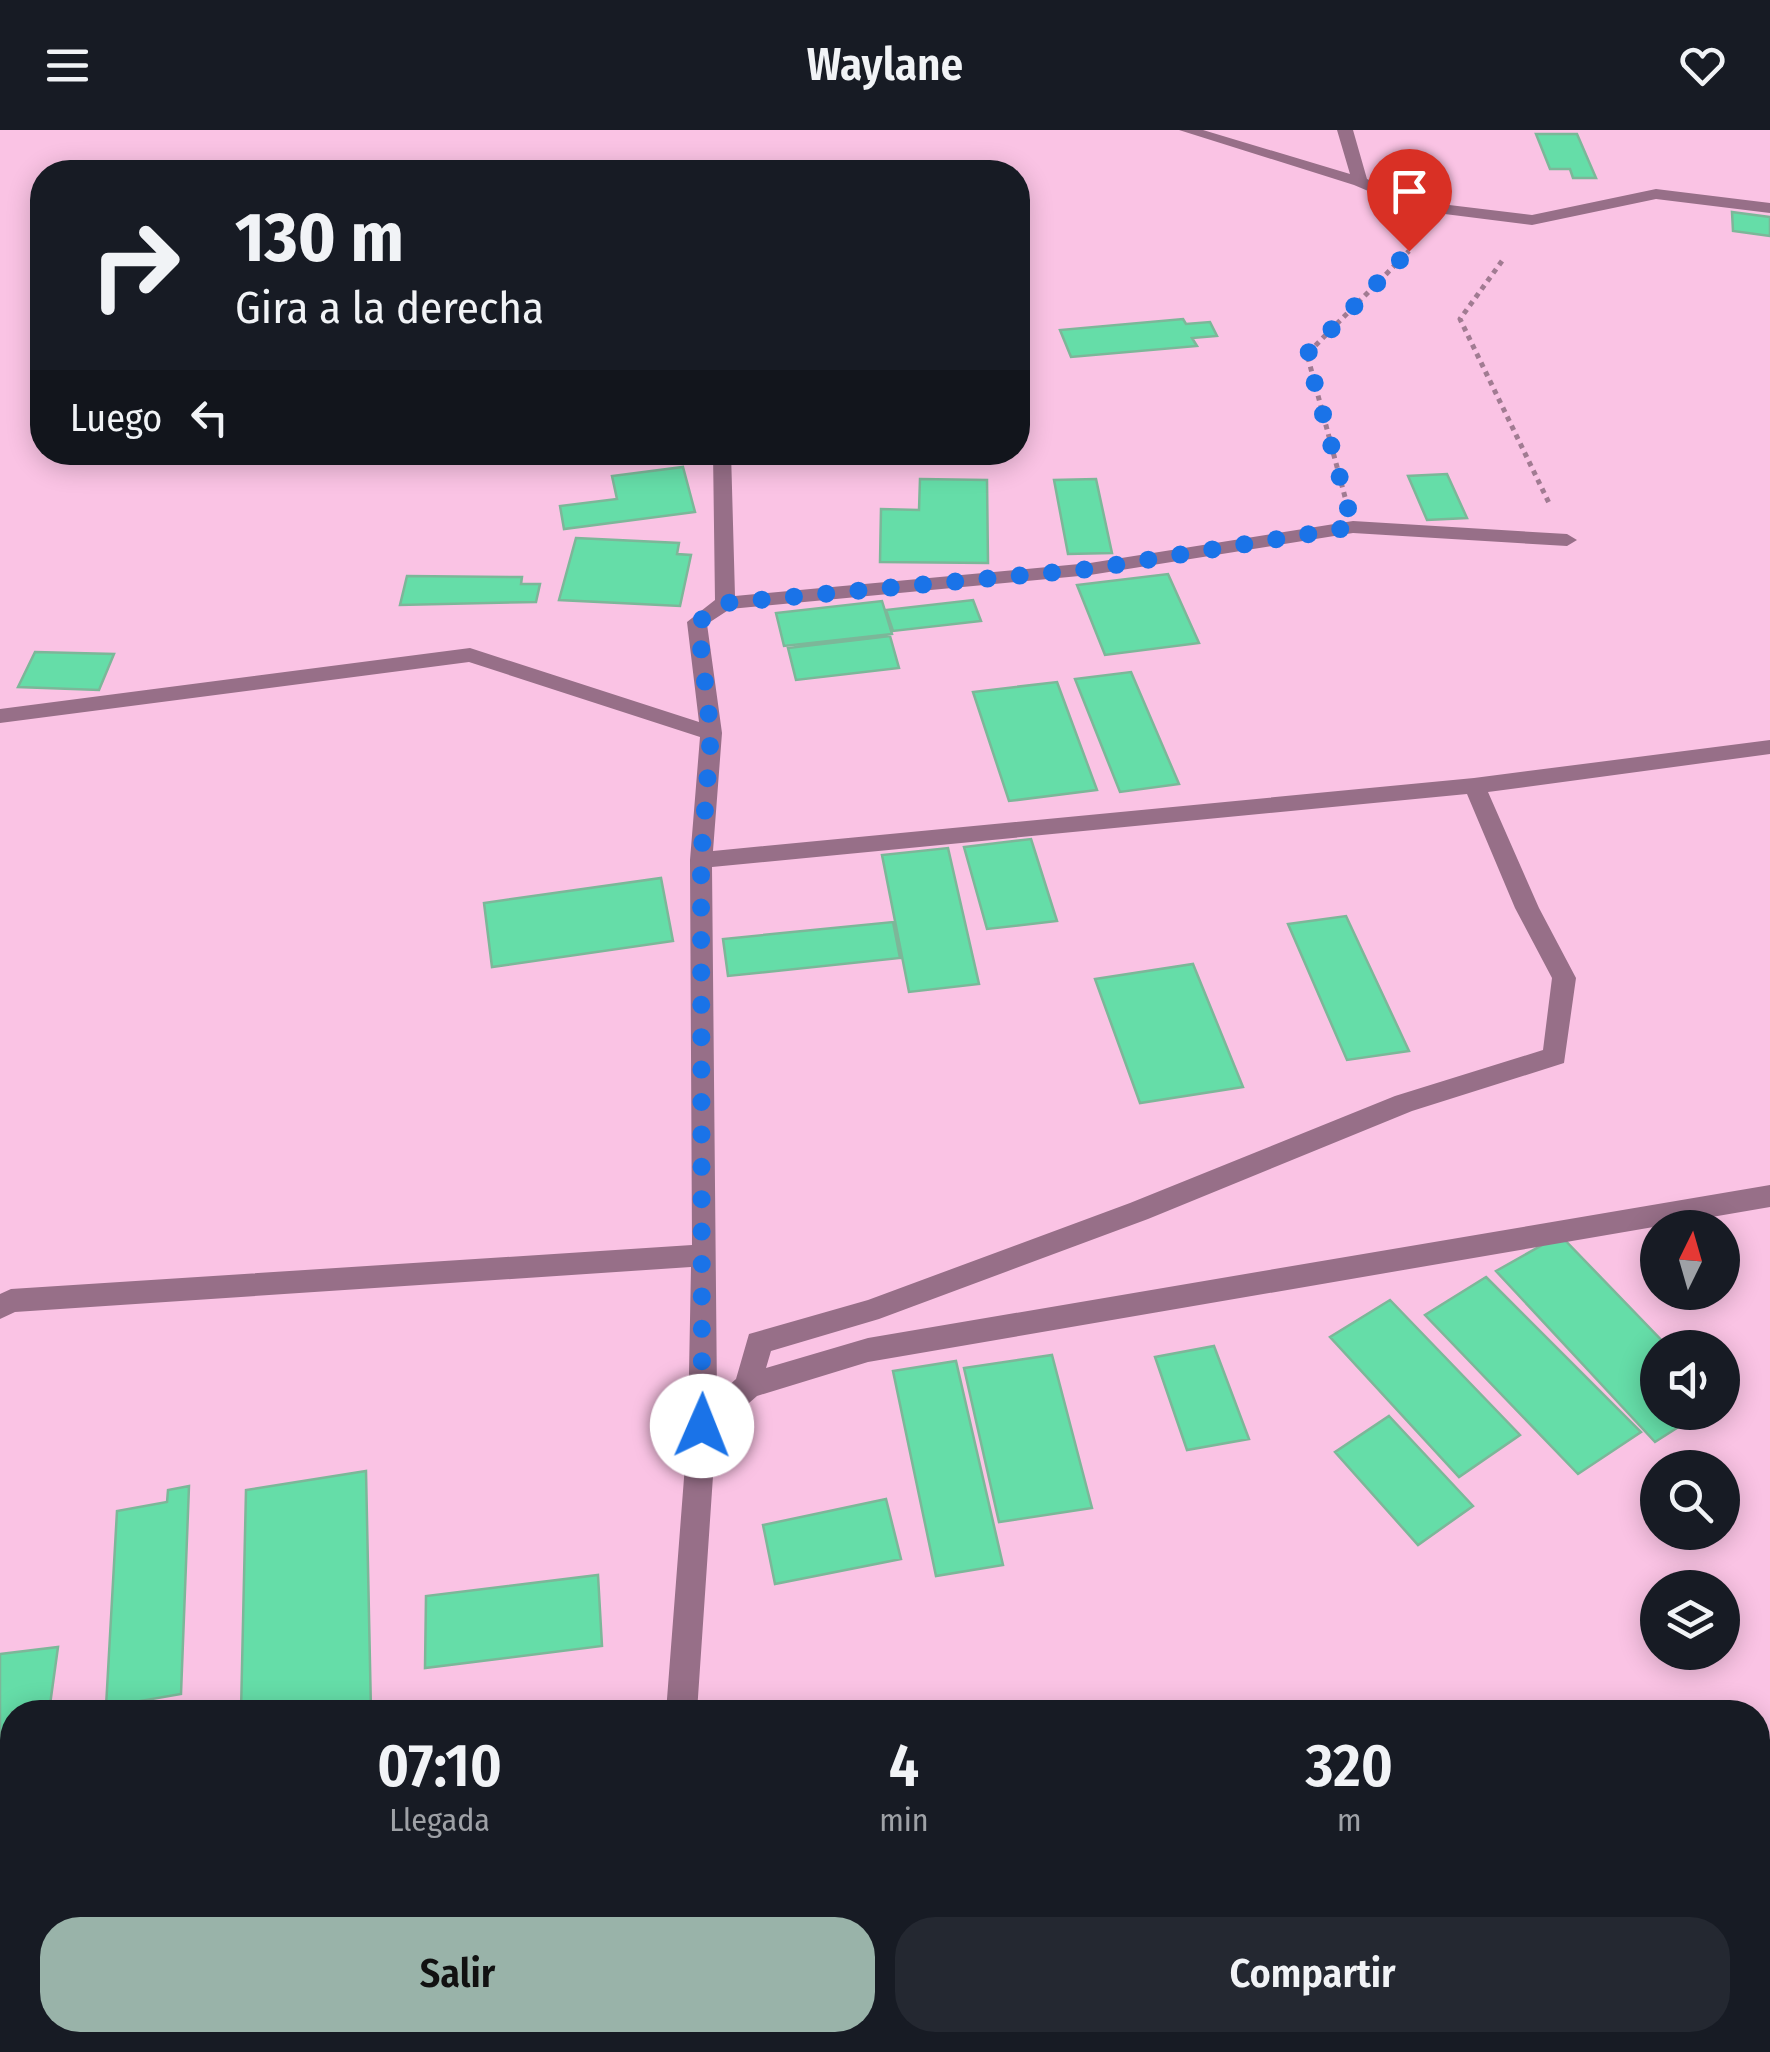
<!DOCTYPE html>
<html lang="es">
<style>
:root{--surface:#171b24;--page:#242831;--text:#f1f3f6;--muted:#9ea1a6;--accent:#99b3a9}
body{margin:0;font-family:"Fira Sans Condensed",sans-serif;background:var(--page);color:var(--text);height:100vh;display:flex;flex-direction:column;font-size:38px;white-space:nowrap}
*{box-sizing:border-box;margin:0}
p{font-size:32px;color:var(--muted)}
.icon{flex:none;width:55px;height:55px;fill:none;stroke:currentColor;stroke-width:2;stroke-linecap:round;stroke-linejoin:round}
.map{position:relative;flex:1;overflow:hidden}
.side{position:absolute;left:0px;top:1570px;width:1770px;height:352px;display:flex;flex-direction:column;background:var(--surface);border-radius:40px 40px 0 0;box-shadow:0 5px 25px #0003}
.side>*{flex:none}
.guide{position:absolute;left:30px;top:30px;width:1000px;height:305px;border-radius:40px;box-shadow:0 5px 25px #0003;background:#171b24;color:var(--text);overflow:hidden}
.needle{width:65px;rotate:5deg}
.fabs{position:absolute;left:1640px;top:1080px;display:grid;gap:20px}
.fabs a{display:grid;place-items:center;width:100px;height:100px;border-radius:50%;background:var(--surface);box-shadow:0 5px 25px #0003;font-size:50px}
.pin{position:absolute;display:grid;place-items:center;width:85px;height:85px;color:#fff;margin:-102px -42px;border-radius:50% 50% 50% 0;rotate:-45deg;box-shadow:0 0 10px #0007}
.pin .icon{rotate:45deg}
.me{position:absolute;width:110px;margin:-55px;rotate:1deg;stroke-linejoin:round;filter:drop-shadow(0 0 8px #0008)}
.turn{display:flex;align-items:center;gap:35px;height:210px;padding:0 40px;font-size:45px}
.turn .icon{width:130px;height:130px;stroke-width:2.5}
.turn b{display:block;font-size:70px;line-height:85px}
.then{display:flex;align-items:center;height:95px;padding:0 40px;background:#0003;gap:20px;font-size:38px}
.eta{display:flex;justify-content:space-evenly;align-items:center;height:170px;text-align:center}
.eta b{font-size:60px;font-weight:600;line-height:70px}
.button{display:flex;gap:20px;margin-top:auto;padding:20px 40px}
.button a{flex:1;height:115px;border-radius:40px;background:var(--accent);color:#111;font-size:40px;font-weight:600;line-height:115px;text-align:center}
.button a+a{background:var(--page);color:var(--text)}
header{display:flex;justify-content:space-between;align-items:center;height:130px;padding:0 40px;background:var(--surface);font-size:45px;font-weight:600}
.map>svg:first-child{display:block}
.building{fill:#65dda8;stroke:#7cb799;stroke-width:2.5}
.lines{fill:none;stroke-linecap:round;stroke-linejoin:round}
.path{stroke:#a17b92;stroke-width:5;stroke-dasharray:5 5;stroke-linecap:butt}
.minor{fill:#976f88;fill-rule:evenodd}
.route{stroke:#1a73e8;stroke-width:18;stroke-dasharray:0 32.4}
</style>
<header><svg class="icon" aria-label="menu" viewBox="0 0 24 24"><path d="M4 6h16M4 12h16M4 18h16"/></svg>Waylane<svg class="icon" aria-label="heart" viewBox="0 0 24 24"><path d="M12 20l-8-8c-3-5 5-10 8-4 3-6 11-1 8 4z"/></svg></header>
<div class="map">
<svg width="1770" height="1922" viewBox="0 0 1770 1922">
<rect width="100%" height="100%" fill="#fac3e4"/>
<!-- building -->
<path class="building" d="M1536,4H1577L1596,48H1573L1570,39H1550Z
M1732,82L1770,87V106L1733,101Z
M1183,189L1186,194L1210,192L1217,206L1192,208L1197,216L1071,227L1060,200Z
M683,337L695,382L564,399L560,376L617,369L612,346Z
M1447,344L1467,388L1427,390L1408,346Z
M920,349L987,350L988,433L880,432L881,379L919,380Z
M1096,349L1112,423L1068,424L1054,350Z
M576,408L679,413L677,424L691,425L680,476L559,470Z
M1168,444L1199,513L1105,525L1077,455Z
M407,446L522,447L521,454H540L536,472L400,475Z
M973,470L981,491L893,501L886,480Z
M882,471L892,504L784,516L776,483Z
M890,506L899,538L796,550L788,518Z
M35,522L114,524L99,560L18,557Z
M1131,542L1179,654L1120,662L1075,549Z
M1057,552L1097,660L1009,671L973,562Z
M1031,709L1057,791L987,799L964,717Z
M948,718L979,854L909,862L882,725Z
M661,748L673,811L492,837L484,773Z
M1346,786L1409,921L1347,930L1288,794Z
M893,792L900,828L728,846L723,809Z
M1193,834L1243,957L1140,973L1095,849Z
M1560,1105L1669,1218H1658V1282H1702L1655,1312L1496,1141Z
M1486,1147L1641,1302L1578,1344L1425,1185Z
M1390,1170L1520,1305L1459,1347L1330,1207Z
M1214,1216L1249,1309L1187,1320L1155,1227Z
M1052,1225L1092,1378L999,1392L964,1238Z
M956,1231L1003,1435L936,1446L893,1241Z
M1389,1286L1473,1376L1418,1415L1335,1322Z
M366,1341L371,1582H241L246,1360Z
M189,1356L181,1564L106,1577L117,1381L167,1372L168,1360Z
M886,1369L901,1429L775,1454L763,1395Z
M598,1445L602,1516L425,1538L426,1466Z
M58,1517L49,1582H12V1631L6,1678L12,1677V1745L0,1746V1524Z
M12,1875V1910H74L72,1922H0V1877Z
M282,1910H335L332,1922H279Z
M413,1910H490L598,1922H411Z
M988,1910H1210L1193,1922H970Z
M1507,1910H1582L1590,1922H1486Z"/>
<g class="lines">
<!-- path -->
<path class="path" d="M1502,131L1460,189L1549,373
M1345,367L1307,224L1409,121"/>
<!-- minor -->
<path class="minor" d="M1179,0H1203L1350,44L1337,0H1353L1367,49L1416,71L1532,85L1656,59L1770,73V83L1656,69L1532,95L1413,80L1354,55Z
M713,322H731L735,466L1090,433L1353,391L1567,404L1577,410L1567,416L1353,403L1090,445L730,479L707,494L722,603L713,721L1474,648L1770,610V624L1488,662L1539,778L1576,848L1564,933L1412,981L1148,1089L879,1189L771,1221L766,1238L868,1208L1770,1055V1077L868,1232L757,1266L716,1302L697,1582H666L688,1296L691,1137L15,1182L0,1189V1164L11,1159L692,1115L690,730L700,607L469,532L0,593V579L470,518L699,592L687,492L715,470ZM1467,664L1515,778L1552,848L1543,920L1395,966L1130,1073L868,1170L749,1204L736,1249L717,1266L712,737Z
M0,1791H12V1824L0,1825Z
M643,1910H677L676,1922H642Z"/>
</g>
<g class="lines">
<!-- route -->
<path class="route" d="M702,1296L701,730L711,604L698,492L726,473L1090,439L1353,397L1307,224L1409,121"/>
</g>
</svg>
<div class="fabs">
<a><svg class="needle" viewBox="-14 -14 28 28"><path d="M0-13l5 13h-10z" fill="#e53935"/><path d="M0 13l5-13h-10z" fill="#9ea1a6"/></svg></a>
<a><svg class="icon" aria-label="sound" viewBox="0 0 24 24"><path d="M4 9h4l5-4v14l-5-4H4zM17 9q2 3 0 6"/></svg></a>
<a><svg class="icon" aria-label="search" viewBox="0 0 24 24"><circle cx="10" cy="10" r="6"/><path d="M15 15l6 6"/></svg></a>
<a><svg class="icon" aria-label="layers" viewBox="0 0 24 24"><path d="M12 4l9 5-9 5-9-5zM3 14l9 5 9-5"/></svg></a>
</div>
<div class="pin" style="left:1409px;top:121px;background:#d93025"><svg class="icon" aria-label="arrive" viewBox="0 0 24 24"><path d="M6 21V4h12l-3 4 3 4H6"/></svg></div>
<svg class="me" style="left:702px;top:1296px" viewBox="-20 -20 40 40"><circle r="19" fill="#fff"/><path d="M0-13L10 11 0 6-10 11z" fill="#1a73e8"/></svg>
<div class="guide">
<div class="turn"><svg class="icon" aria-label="right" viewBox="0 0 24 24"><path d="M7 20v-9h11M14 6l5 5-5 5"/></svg><div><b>130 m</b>Gira a la derecha</div></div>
<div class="then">Luego<svg class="icon" aria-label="left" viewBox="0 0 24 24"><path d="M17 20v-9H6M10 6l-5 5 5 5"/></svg></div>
</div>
<section class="side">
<div class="eta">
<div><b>07:10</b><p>Llegada</p></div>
<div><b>4</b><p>min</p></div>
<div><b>320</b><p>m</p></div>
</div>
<div class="button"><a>Salir</a><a>Compartir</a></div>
</section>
</div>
